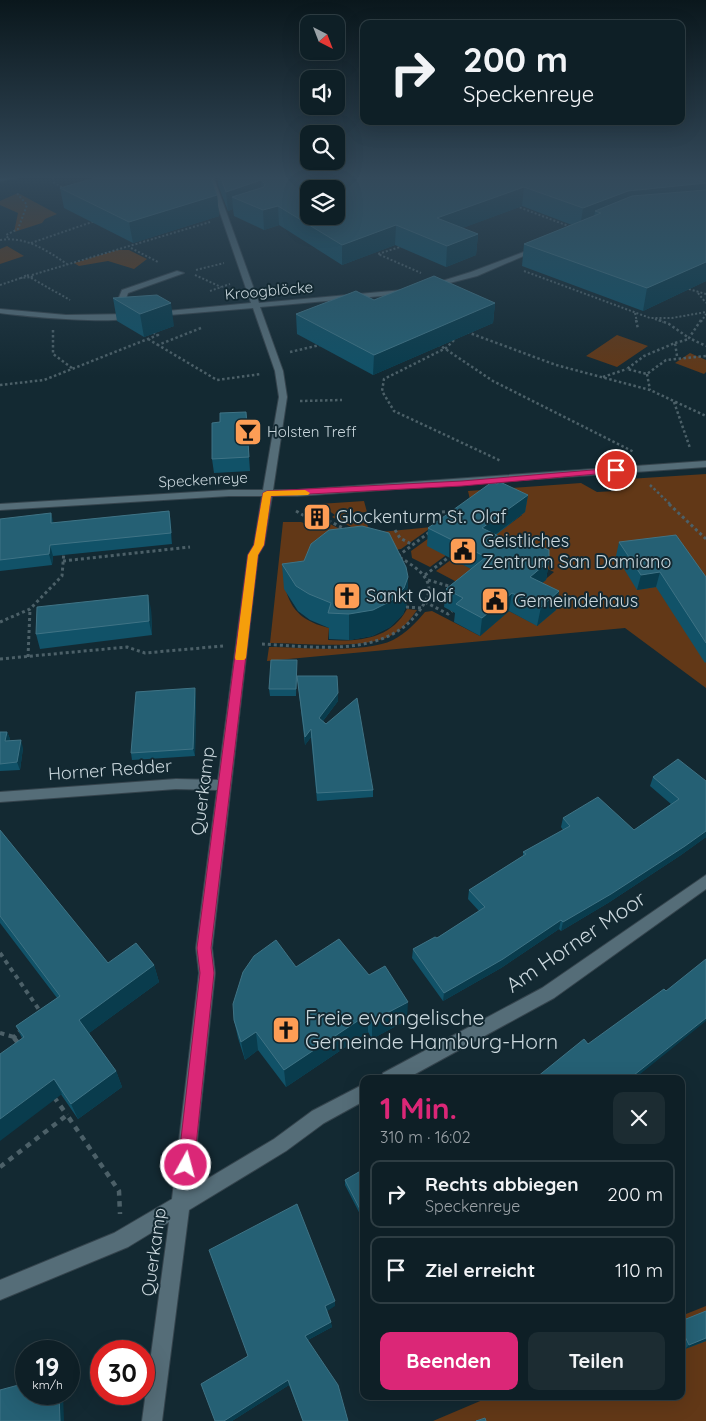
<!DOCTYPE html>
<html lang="de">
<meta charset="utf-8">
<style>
:root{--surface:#0e1f26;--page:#1c2c32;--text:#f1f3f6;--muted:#9ba2a7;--line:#2e3d43;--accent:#db2777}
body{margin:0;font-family:Quicksand,sans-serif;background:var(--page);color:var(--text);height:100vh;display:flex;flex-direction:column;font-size:19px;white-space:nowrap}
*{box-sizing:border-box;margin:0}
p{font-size:16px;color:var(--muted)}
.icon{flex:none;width:28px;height:28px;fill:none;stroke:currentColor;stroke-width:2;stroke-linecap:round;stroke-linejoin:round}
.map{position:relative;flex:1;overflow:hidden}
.side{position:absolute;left:360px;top:1075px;width:325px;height:325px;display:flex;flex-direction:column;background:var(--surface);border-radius:10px;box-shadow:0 5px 20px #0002,0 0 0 1px var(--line)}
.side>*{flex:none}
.top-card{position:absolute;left:360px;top:20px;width:325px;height:105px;border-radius:10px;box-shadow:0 5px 20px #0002,0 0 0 1px var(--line);background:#0e1f26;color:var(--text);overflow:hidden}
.needle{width:32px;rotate:138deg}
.buttons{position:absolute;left:300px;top:15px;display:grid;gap:10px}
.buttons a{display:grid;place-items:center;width:45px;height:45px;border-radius:10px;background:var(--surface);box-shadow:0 5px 20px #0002,0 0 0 1px var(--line);font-size:25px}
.speed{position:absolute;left:15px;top:1340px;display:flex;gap:10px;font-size:25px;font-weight:700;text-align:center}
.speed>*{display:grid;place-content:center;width:65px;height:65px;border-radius:50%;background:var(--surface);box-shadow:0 5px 20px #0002,0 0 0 1px var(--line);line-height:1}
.speed small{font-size:12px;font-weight:400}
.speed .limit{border:8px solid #d22;background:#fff;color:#111}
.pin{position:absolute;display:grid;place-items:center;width:42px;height:42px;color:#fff;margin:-21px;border:2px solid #fff;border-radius:50%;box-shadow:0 1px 5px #0007}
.me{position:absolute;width:55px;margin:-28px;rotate:7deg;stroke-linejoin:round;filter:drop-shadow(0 0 4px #0008)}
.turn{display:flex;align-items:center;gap:18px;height:105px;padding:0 20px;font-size:22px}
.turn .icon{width:65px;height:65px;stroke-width:2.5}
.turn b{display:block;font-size:35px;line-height:42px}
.round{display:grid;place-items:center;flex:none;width:52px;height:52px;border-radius:10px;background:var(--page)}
.headline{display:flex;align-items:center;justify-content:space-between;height:85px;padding:0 20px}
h1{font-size:30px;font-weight:700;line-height:38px;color:var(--accent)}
.cta{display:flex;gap:10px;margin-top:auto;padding:10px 20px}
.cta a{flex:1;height:58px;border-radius:10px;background:var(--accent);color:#fff;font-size:20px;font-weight:700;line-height:58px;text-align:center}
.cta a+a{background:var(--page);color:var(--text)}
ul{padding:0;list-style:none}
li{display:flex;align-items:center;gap:15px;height:68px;margin:0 10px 8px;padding:0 10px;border:2px solid var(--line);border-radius:10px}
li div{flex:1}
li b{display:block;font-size:19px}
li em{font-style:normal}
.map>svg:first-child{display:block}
.green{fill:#623817}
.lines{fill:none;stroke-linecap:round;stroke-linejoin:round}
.lane-casing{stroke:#35444d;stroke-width:2}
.street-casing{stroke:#35444d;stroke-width:2}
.secondary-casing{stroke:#35444d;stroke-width:2}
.path-far4{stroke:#4c6068;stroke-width:2;stroke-dasharray:2 2;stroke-linecap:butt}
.path-far3{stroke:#4c6068;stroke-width:2.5;stroke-dasharray:2.5 2.5;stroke-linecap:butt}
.path-far2{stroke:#4c6068;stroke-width:3;stroke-dasharray:3 3;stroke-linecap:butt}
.path-far1{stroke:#4c6068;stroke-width:4;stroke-dasharray:4.5 4.5;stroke-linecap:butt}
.path{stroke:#4c6068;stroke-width:4.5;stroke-dasharray:5.5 5.5;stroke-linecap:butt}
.lane{fill:#556d78;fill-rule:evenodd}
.street{fill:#556d78;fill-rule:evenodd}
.secondary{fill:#5d899c;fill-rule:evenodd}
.wall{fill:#115268}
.shaded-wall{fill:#093c4d}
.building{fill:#256074;stroke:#3f7385;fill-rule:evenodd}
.route{fill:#db2777;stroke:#8e194d}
.slow{fill:#f59e0b}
.labels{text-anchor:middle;stroke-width:4;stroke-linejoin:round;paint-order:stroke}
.far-street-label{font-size:15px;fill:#cad7dd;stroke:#132932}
.far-poi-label{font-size:15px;fill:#cad7dd;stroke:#132932;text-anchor:start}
.poi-label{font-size:18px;fill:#cad7dd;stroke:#132932;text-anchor:start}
.street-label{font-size:18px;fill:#cad7dd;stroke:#132932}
.near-street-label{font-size:21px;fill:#cad7dd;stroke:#132932}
.near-poi-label{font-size:21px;fill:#cad7dd;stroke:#132932;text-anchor:start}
</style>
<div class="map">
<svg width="706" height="1421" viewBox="0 0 706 1421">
<rect width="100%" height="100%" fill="#132932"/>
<!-- green -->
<path class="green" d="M18,193L57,214L45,219L42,223L14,232L18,213L0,205V201Z
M7,246L24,256L0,264V249Z
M117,250H129L147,259L134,269L108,261L79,266L74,263Z
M617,335L648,346L617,367L586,356Z
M690,353L706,360V372L704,374L675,363Z
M706,474V688L625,628L267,661L269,647C302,647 364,654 393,640C406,633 416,623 425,612L432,611L480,636L509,611L538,626L527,595L554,572L531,561L473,542L494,527L502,530L522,515L472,508L468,491L581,483L597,492L615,491L628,479Z
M364,501L367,512L349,514L352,522L366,521L370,533L432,527L401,549L395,550L332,517L335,515L319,504Z
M283,522H301L315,527L328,523L392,555L285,587C291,612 305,622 329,628L328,640C359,642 391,639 407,609L417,610C410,620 402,630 390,636C364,650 300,643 270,643Z
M447,525L445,556L430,567L412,558L411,551Z
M452,559L484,575L468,588L436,571Z
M706,1306V1421H433L492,1396H681V1316Z"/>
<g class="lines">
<!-- lane casing -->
<g class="lane-casing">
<path id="lane" d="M177,271L184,273L128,293L125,301L135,306V310H129L117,302L122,290Z"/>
</g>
<!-- street casing -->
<g class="street-casing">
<path id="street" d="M208,178H214L259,303L403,290L407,292L403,294L260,307L283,371L287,397L273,490H297L706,461V467L297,496H272L264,545L258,555L212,948L215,973L192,1188L274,1139L312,1111L364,1084V1101L324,1123L286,1151L189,1210L162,1421H142L169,1222L128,1247L0,1300V1280L114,1233L172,1199L199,973L196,948L217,790L176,789L0,802V792L176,779L218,780L248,555L254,545L262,496H229L0,510V504L229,490H263L279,397L275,371L253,308L157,316L153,314L157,312L251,303Z
M537,247L542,248L477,276L430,288L426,286L471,272Z
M0,309L66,315L132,314L136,316C122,326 22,316 0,313Z
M706,875V889L554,998L406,1079H381L383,1073L542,988Z"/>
</g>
<!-- secondary casing -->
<g class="secondary-casing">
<path id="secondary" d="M0,178H18L0,181Z"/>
</g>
<!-- path-far4 -->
<path class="path-far4" d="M53,178L54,183L64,188
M516,206L571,227
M8,238L6,235L18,229L27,205L16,192
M0,240C26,236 46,250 67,264
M31,243L95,221
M403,246L378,254L421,273
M131,248L158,262
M196,270L224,263
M524,271L650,318H672L706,312
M27,275L32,277L21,278Z
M32,275L210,222
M195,275L221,287
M31,278L70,300
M0,285L21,278
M685,288L706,294
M210,291L230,284
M698,293L706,303
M635,313L637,322
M655,319L663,322
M701,322L706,314"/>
<!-- path-far3 -->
<path class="path-far3" d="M636,320L638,329
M659,320L669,324L689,338
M701,320L689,338L706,346
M201,328L158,345L217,380L261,374
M53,330V354L72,368
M467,332L556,365L650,390L706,416
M148,339L158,345
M454,340L446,348L384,379L382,391L394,411L501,461
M675,343L689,339
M438,344L493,381L634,452
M290,352L320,345
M677,356L675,343L644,356L627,369L647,374L666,360L706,356
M647,374L650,390
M603,377L627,369
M0,385L44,380L158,335L152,332
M300,401L342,400
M674,402L690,448
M650,485L671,505"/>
<!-- path-far2 -->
<path class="path-far2" d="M669,504L706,539
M296,511L308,518
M442,512L451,511L454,514
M323,518L347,530
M395,530L400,538L413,545
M398,556L431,531
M63,561L190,547
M425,575L449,557
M428,580L452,587
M425,602L448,614L452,611
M406,607L421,608
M0,622L30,609L62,576L64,551
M262,644C318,647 395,660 426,600C437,579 414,566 399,557
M28,657L30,609
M0,659L127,647L145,653L223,646"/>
<!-- path-far1 -->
<path class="path-far1" d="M0,953L40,1011
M0,1033L14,1037
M15,1039L14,1037L21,1030"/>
<!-- path -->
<path class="path" d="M14,1038L19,1044
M54,1097L67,1115
M0,1167L67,1115L119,1191L120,1214"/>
<!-- lane -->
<use href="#lane" class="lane"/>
<!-- street -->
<use href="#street" class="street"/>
<!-- secondary -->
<use href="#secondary" class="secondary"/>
</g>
<!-- wall -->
<path class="wall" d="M218,178H706V281L643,311L522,266L524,244L572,225L522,206L462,228L478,234L476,255L446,267L395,245L342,265L279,225L264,230L234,216L233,209L228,211L218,185Z
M60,188L217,195L219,216L133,243L64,208Z
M113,298L174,326L144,337L117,321Z
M374,300L495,303L493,323L373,375L297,334L296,314Z
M246,412L250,471L214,473L212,459L220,422Z
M497,484L528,495L525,512L496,535L549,561L546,580L542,583L559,591L556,610L537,626L509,611L480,636L454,622L455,613L444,607L446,589L471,569L427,546L428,528Z
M169,511L172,544L53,556L52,565L0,571V519L54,523Z
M619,542L706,577V662L705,663L656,587L637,590L616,556Z
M304,561L408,577L407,603L403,614L390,627L372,636L349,640L329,639V628L310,620L298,611L284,589L282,564Z
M151,609L152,635L40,649L36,634Z
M297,667L296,696H270L269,689Z
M297,676H337L338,701L323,721L373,790V797L317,801L311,737L305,745Z
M196,695L195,756L132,760L131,753Z
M0,732H7L10,739V741L23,748L20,770L0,771Z
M653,777L706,781V837L681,855L608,903L561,931L559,929L501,968L443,1001L412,958L413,949L437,938L479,911L468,899L469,890L523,856V852L563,830L561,827L563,818L634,830L671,804L650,786Z
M0,830L108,963L154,965L159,982L89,1033L116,1071L122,1087L78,1119L22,1038L16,1026L57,998L0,923Z
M296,967L407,1020L372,1039L368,1032L286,1087L258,1050L245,1060L238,1038L234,1020Z
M364,1169V1222L345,1185V1180Z
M335,1306L327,1311L332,1327L308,1340L348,1421H303L289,1385L232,1421H215L247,1356Z
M706,1311V1341L685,1349L681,1340V1321Z"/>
<!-- shaded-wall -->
<path class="shaded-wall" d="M261,180L262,199L232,197L233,209L228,211L226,192Z
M706,183L702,203L601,213L595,211L593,222L580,228L583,208L628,191Z
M524,187L522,206L436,238L437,218Z
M217,195L219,216L133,243L129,222Z
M278,206L279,225L264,230L263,210Z
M396,225L395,245L342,265V245Z
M478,234L476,255L446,267L447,246Z
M706,262V281L643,311L647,288Z
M171,303L174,326L144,337L140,314Z
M495,303L493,323L373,375L374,355Z
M528,495L525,512L480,546L482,528Z
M169,511L171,522L172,544Z
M51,513L54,524L51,523Z
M50,545L53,556L52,565L49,554Z
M549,561L546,580L527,595L530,577Z
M660,572L656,587L637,590L641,575Z
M408,577L407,603L403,614L390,627L372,636L349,640V614Z
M559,591L556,610L537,626L541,607Z
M512,593L509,611L480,636L482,618Z
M148,595L151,609L152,635L149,621Z
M195,688L196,695L195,756L193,749Z
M338,693V701L319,726V718Z
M311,729V737L305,745V737Z
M7,732L10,739L8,749L5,741Z
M21,740L23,748L20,770L17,762Z
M706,831V837L681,855L608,903L561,931L563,922Z
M561,920L559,929L501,968L443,1001L444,993Z
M154,965L159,982L85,1036L79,1020Z
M408,1002L407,1020L372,1039V1021Z
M368,1014V1032L286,1087L284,1070Z
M706,1018V1021L634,1079H629Z
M256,1032L258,1050L245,1060L241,1042Z
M116,1071L122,1087L78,1119L71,1104Z
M54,1079L62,1094L0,1141V1119Z
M335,1301V1306L325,1312V1306Z
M331,1322L332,1327L306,1341L305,1336Z
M706,1338V1341L685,1349L689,1345Z
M288,1380L289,1385L232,1421H224Z
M59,1394H63L64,1421H60Z"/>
<!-- building -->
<path class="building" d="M95,178H211L217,195L129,222L60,188Z
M221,178H706V179H693L706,183L628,191L583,208L524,187L437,218L478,234L447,246L396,225L342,245L278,206L263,210L232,197L264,187L265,184L261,180L226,192ZM309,189H336V216H309Z
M706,190V262L647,288L524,244L601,213L595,211L632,196Z
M434,276L495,303L374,355L296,314L356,291L374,300Z
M157,295L171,303L140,314L113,298Z
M246,412L249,457L212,459V423L220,422V413Z
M492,482L497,484L500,482L528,495L482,528L525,549L533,543L549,550V561L530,577L559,591L541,607L512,593L482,618L456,604L463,598L446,589L486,557L428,528Z
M169,511L171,533L50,545L49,554L0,560V519L51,513V523Z
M362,526L389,533L406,567L408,577L404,588L391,601L373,610L349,614L328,613L331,603L309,594L296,586L282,564L304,561L311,544L329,530Z
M676,535L706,577V643L660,572L641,575L619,542Z
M148,595L149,621L36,634L37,607Z
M271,660H297L296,689H269Z
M297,676H337L338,693L319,718L326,724L357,698L373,790L317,793L311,729L305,737Z
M195,688L193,749L131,753L136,692Z
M0,732H7L5,741L21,740L17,762L0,764Z
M678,759L706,781V831L685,846L611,894L563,922L561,920L503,959L444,993L413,949L435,937L437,938L485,907L469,890L526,854L523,852L570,826L563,818L598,797L634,830L679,799L653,777Z
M0,830L108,963L136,943L154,965L79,1020L116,1071L71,1104L54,1079L0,1119V1054L24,1037L16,1026L60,996L0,916Z
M339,939L369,975L385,966L408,1002L372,1021L368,1014L284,1070L256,1032L241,1042L234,1020L233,1004L243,972L254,956L276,940L296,967Z
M706,959V1018L629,1079H538L537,1077L584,1039L588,1044L664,989L666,991Z
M364,1169V1217L345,1180Z
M297,1204L335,1301L325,1306L331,1322L305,1336L338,1385L348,1421H303L288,1380L224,1421H215L201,1384L248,1356L209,1250Z
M706,1311V1338L689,1345L681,1328V1321Z
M26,1383V1394H59L60,1421H0V1390Z
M485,1418L486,1421H476Z"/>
<!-- sky -->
<linearGradient id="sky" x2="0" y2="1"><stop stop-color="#0a171c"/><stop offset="0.47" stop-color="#33495a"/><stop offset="1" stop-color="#33495a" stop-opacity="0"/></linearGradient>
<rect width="706" height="377" fill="url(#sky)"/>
<!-- route -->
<path class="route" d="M616,468L620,470L619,472L462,486L271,496L264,545L258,555L211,948L214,973L194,1165L192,1170L186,1173L180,1170L178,1165L200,973L197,948L248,555L254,545L263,493L267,491L462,481Z"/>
<!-- slow -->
<path class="slow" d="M305,490L310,493L308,495L271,496L264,545L258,555L246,658L244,660H236L235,658L248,555L254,545L263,493L267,491Z"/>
<!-- icons -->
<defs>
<g id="bar-square" transform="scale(1.4375)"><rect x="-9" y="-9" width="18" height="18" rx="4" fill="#fd9d55" stroke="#132932"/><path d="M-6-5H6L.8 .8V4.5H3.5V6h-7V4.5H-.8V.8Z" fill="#111"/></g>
<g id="building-square" transform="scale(1.4375)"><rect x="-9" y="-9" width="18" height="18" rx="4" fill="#fd9d55" stroke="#132932"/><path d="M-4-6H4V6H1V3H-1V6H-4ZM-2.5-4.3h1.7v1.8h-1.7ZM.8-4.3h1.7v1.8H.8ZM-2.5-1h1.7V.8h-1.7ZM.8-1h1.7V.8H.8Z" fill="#111"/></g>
<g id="civic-square" transform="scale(1.4375)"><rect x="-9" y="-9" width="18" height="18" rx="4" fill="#fd9d55" stroke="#132932"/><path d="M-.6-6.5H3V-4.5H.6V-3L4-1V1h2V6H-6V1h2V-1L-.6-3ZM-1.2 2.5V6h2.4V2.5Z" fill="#111"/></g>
<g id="church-square" transform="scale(1.4375)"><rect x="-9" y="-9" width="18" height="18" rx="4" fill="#fd9d55" stroke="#132932"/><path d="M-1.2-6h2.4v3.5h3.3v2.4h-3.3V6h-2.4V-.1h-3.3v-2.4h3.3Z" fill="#111"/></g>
</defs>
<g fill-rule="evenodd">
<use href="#bar-square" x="248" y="432"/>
<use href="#building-square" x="317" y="517"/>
<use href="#civic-square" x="463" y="551"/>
<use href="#church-square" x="347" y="596"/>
<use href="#civic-square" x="495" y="601"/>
<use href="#church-square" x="286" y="1030"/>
</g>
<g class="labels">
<!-- far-street labels -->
<g class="far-street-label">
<text transform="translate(269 291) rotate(-5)" y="5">Kroogblöcke</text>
<text transform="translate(203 480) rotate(-3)" y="5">Speckenreye</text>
</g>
<!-- far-poi labels -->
<g class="far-poi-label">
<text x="267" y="437">Holsten Treff</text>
</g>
<!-- poi labels -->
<g class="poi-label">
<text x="336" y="523">Glockenturm St. Olaf</text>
<text x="482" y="547">Geistliches<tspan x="482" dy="21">Zentrum San Damiano</tspan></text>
<text x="366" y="602">Sankt Olaf</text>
<text x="514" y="607">Gemeindehaus</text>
</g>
<!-- street labels -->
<g class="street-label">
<text transform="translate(110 770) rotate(-4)" y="6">Horner Redder</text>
<text transform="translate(203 791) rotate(-83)" y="6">Querkamp</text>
<text transform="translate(154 1252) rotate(-82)" y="6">Querkamp</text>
</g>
<!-- near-street labels -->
<g class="near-street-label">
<text transform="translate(576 942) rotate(-34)" y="7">Am Horner Moor</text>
</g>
<!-- near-poi labels -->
<g class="near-poi-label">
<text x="305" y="1025">Freie evangelische<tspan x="305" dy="24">Gemeinde Hamburg-Horn</tspan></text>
</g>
</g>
</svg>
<div class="buttons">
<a><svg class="needle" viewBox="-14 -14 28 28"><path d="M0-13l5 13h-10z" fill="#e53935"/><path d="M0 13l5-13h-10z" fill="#9ba2a7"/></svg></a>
<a><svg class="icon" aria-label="sound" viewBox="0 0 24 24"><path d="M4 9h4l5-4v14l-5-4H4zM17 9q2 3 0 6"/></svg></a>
<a><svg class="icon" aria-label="search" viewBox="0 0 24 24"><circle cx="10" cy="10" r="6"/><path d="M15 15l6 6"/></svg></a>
<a><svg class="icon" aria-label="layers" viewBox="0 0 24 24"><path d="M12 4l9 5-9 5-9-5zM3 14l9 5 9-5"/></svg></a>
</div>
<div class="speed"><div>19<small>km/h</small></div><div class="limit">30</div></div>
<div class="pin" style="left:616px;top:470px;background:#d93025"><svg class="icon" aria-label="arrive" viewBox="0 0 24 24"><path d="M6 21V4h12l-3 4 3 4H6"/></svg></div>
<svg class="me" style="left:186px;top:1165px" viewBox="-20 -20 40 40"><circle r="17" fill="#db2777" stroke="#fff" stroke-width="3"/><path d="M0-11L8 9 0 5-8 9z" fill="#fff"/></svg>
<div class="top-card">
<div class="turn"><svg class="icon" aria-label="right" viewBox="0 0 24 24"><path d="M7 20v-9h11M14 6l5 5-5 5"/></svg><div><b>200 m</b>Speckenreye</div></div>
</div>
<section class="side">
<div class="headline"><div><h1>1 Min.</h1><p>310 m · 16:02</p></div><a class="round"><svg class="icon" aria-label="close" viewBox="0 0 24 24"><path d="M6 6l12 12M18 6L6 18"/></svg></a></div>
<ul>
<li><svg class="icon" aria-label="right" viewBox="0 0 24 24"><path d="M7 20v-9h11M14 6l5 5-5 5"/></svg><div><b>Rechts abbiegen</b><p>Speckenreye</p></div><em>200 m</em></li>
<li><svg class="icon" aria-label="arrive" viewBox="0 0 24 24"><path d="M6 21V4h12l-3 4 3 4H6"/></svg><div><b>Ziel erreicht</b></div><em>110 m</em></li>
</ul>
<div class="cta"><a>Beenden</a><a>Teilen</a></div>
</section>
</div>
